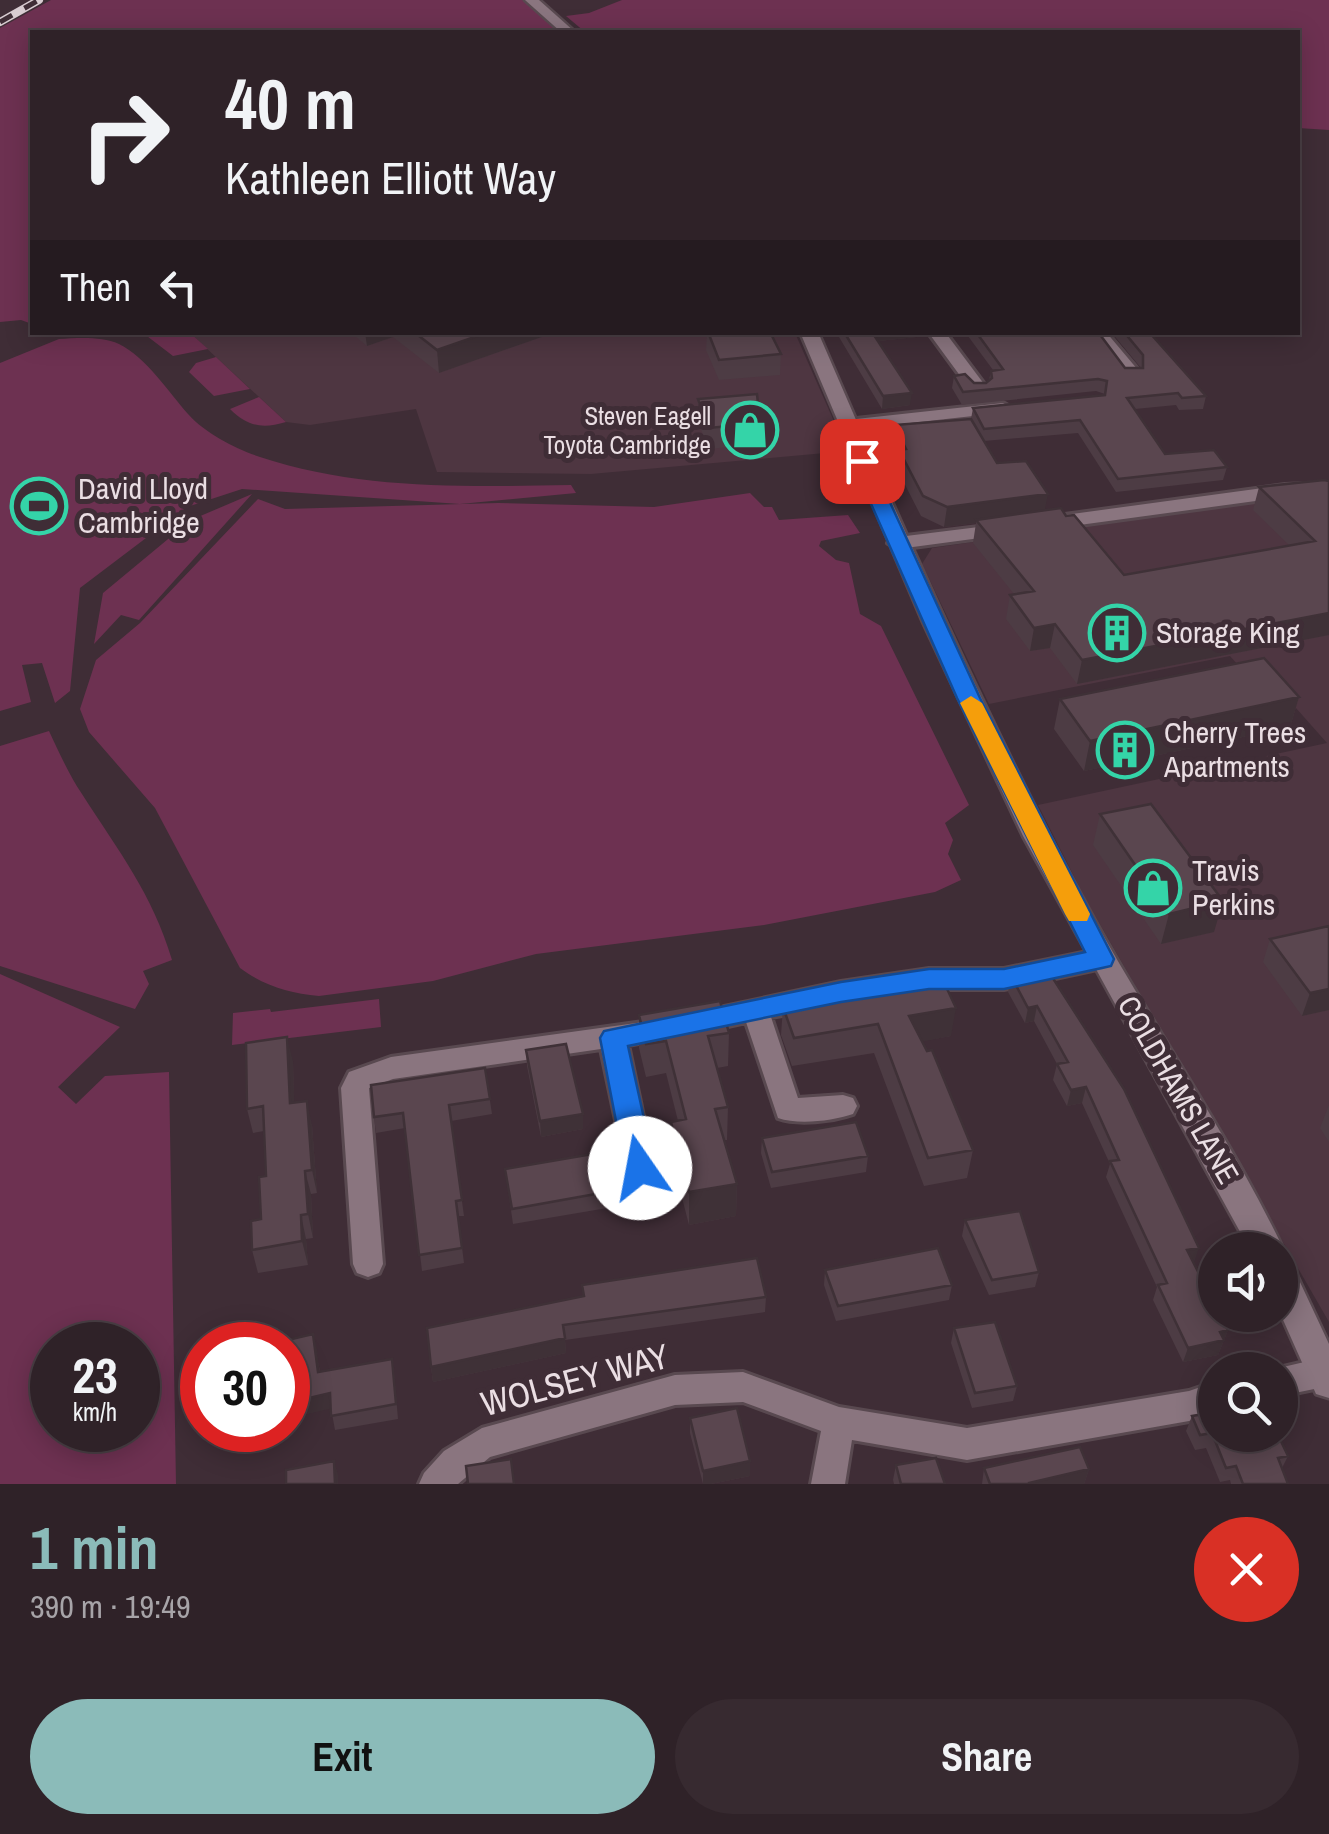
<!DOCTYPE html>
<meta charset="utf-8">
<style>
:root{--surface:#2f2228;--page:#372a30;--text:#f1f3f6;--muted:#a7a4a8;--line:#4a3f45;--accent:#8bbbb9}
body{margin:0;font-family:"Archivo Narrow",sans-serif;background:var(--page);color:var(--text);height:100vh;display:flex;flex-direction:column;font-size:38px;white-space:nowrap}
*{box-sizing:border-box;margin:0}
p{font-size:32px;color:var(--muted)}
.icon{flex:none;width:55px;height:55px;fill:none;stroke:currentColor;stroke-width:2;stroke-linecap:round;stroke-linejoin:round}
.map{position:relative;height:1484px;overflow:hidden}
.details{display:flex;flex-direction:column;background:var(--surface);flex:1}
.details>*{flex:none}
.top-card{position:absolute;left:30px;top:30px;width:1270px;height:305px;border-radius:0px;box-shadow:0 5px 25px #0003,0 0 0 2px var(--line);background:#2f2228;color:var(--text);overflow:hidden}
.buttons{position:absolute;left:1198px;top:1232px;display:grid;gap:20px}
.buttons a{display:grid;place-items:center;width:100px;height:100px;border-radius:50%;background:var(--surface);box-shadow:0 5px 25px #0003,0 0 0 2px var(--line);font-size:50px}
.speed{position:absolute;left:30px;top:1322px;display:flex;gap:20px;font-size:50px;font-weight:700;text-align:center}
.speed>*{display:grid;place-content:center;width:130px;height:130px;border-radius:50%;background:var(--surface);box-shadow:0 5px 25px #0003,0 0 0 2px var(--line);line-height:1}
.speed small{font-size:25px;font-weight:400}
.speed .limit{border:15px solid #d22;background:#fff;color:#111}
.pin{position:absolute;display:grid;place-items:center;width:85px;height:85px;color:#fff;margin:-42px;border-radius:20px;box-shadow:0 5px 15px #0006}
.me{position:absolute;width:110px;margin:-55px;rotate:348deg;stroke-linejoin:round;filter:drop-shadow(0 0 8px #0008)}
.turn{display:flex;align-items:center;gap:35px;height:210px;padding:0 30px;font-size:45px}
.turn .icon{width:130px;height:130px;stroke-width:2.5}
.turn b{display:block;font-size:70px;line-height:85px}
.then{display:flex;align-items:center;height:95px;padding:0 30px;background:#0003;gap:20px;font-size:38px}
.round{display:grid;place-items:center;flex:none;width:105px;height:105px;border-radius:52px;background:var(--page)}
.head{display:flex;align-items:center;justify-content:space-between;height:170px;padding:0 30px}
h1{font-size:60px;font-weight:700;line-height:75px;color:var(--accent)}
.button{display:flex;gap:20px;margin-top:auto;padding:20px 30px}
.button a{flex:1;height:115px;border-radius:60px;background:var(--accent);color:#111;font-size:40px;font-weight:700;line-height:115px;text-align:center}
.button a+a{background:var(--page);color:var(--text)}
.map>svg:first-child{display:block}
.built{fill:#4e3641}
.green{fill:#6d3151;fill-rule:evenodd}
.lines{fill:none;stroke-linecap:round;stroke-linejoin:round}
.minor-casing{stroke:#594950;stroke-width:6}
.tertiary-casing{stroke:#594950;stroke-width:5}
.minor{fill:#8a757f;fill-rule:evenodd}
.tertiary{fill:#8a757f;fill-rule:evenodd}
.rail-casing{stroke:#d8ccd1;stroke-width:8}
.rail{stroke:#3f2d36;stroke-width:5;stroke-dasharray:14;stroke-linecap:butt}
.wall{fill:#4d3c44}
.shaded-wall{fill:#3f3137}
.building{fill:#5a464f;stroke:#3f3137;stroke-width:2.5}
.route{fill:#1a73e8;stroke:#114b97;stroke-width:2.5}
.slow{fill:#f59e0b}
.labels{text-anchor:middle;stroke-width:10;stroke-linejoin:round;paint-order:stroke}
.far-poi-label{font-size:25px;fill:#eadee3;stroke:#3f2d36;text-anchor:end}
.poi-label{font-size:30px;fill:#eadee3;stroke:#3f2d36;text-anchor:start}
.street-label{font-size:30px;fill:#eadee3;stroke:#3f2d36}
.near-street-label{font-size:35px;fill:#eadee3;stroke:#3f2d36}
</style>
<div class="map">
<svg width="1329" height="1484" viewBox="0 0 1329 1484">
<rect width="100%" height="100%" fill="#3f2d36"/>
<!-- built -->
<path class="built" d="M190,333H795L847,451L591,474L437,472L416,409L310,425L286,422Z
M1329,496V1322L1087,902L1038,805L1327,743L1272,681L1255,684L1230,656L989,704L922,564L932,548L1285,497Z"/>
<!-- green -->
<path class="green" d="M51,0H525L565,32H32V324L21,320L0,322V28Z
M622,0H1329V130L1298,128V32H585L566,16L589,13Z
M143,333H190L208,349L173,356Z
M59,339C78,338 101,336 119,344C146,357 169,393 188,414C206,434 236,449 260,457C359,490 468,487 571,485L576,493L460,504L242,489L187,507L80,588L70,691L55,703L42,663L22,665L31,702L0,711V363Z
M216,357L250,389L214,396L189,372L196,363Z
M259,397L286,422C263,429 248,427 230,409Z
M750,493L764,507H772L779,520L848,515L860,533L821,541L819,546L836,560L849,563L860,614L881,626L969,805L945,823L953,840L948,854L961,880L935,892L764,925L536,954L433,981L319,996C289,993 264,986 240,968L155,808L89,732L80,709L96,660L140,623L258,499L285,509L498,503L654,507Z
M252,494L139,620L121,615L94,644L103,593L191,520Z
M49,731C59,752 69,775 82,794C119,852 152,893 172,960L143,971L149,984L135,1009L0,966V746Z
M0,974L120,1027L58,1087L76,1104L105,1076L169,1072L176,1484H0ZM52,1345H138V1430H52Z
M379,999L381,1027L232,1045L233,1013L270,1009L271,1012Z"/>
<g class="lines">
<!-- minor casing -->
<g class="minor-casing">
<path id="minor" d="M928,332H945L987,388L984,392H972Z
M1089,332H1106L1138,370V378H1126Z
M1003,403L1012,408L1009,412L847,430L838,425L847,420Z
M1329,483V495L1285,497L1050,529L1040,523L1050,517L1285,485Z
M1003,524L1013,530L1010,534L898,549L888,543L898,537Z
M1102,949L1111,952L1115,959L1111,966L1004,989H929L771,1017L798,1098L843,1095L853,1098L857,1106L853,1114C833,1121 798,1125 778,1118L746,1022L696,1033L687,1030L683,1023L687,1016L696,1013L841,982L929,969H1004Z
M665,1019L674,1022L678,1029L674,1036L628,1045L654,1168L650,1177L640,1180L630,1177L626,1168L601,1049L393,1079L369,1088L383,1264L379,1273L368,1277L357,1273L353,1264L341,1088L349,1072L391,1057Z
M1326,1357L1329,1358V1386L1280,1396V1370H1270Z
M743,1372L839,1407L967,1428L1189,1391L1215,1382V1412L1189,1421L967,1460L852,1440L845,1484H811L821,1431L743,1402L675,1405L490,1457L458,1484H419L424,1473L444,1451L482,1428L675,1375Z"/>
</g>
<!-- tertiary casing -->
<g class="tertiary-casing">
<path id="tertiary" d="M525,0H539L575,32H561Z
M800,332H818C902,527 987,722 1088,908C1151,1024 1227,1131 1284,1250L1280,1258V1250H1250L1023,836L923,622Z
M1280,1261L1292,1265L1329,1344V1398L1316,1394L1280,1313Z"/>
</g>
<!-- minor -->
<use href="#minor" class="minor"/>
<!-- tertiary -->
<use href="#tertiary" class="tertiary"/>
<!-- rail casing -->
<g class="rail-casing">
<path id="rail" d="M0,22L39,0"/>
</g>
<!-- rail -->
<use href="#rail" class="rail"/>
</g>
<!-- wall -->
<path class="wall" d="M350,332H556L439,373L393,337L367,346Z
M707,332H770L781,354L780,375L719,380L706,350Z
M836,332H927L926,336L878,341L910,405L882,409Z
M965,332H1098L1125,368H1141L1111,332H1149L1206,396L1203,409L1179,410L1176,405L1135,409L1165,454L1227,467L1223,480L1116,492L1078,433L984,441L997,463L1045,511L1066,516L1124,575L1290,546L1253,510L1259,487L1324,480L1329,635L1077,684L1050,648L1030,651L1006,619L1010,595L1014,594L973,543L976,523L944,527L921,516L897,469L899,457L893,444L894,425L971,419L973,408L1105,395V394L1096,391L962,405L952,388L954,376L974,383H986L989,380L991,371L993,370Z
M698,399L760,423L759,444L709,449L697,420Z
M1299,697L1290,727L1084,771L1054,729L1060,699Z
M1100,814L1214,932L1161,944L1093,845Z
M1270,939L1329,1010L1302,1016L1263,962Z
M1047,969L1228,1330L1218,1355L1183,1362L1153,1300L1157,1287L1106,1177L1110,1164L1082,1103L1067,1106L1053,1080L1057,1064L1034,1021L1025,1023L1008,992L1011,976Z
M824,996L951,1036L922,1041L973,1150L967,1178L924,1186L874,1053L792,1066L781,1035L783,1007L823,1001Z
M639,1015L729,1033L728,1066L717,1068L728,1107L727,1140H724L737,1184L736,1216L689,1225L671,1155V1122L678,1121L666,1073L646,1077L639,1048Z
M526,1050L583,1129L541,1137L527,1066Z
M293,1061L294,1103L312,1125L317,1193L311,1194L313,1238L306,1239L308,1265L258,1273L252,1250L261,1219L266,1176L264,1131L253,1133L247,1109Z
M485,1068L492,1114L451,1121L464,1216H458L464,1263L422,1271L405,1128L376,1133L374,1117Z
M1329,1105V1142L1320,1128Z
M762,1138L868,1156L866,1172L771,1188L761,1153Z
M505,1169L618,1190L619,1206L513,1224Z
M965,1220L1039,1272L1035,1287L989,1295L962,1236Z
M825,1270L952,1285L949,1300L836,1321L824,1285Z
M582,1285L766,1297L765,1312L565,1340L566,1353L433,1382L431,1367L583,1296Z
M954,1328L1017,1386L1013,1401L972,1408L951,1343Z
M313,1334L320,1372L394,1374L398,1419L335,1430L331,1408L288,1418Z
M1192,1416L1288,1456L1282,1468L1288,1484H1231L1230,1480L1220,1482L1206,1448L1195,1450L1186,1431Z
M690,1418L750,1461V1476L711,1484H703L690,1433Z
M896,1465L945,1484H894L893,1480Z
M984,1468L1089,1469L1084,1484H982Z"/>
<!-- shaded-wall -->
<path class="shaded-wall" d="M365,332H393V337L367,346Z
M489,332H556L439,373L437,350Z
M870,332H927L926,336L869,342Z
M912,393L910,405L882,409L883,396Z
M1048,494L1044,514L976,520V523L944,527L947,507Z
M1329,613V635L1077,684L1082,660Z
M1055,624L1050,648L1030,651L1034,628Z
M1299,697L1290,727L1084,771L1090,741Z
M1223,901L1214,932L1161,944L1169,914Z
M1329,989V1010L1302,1016L1310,993Z
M1037,1006L1034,1021L1025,1023L1028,1008Z
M956,1008L951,1036L905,1045L909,1016Z
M287,1037L293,1061L295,1127L290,1103Z
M1086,1087L1082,1103L1067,1106L1071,1090Z
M307,1101L312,1125L317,1193L312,1170Z
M583,1114V1129L541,1137L540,1121Z
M305,1171L311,1194L313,1238L308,1214Z
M737,1184L736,1216L689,1225V1192Z
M301,1215L306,1239L308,1265L302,1241Z
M1199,1248L1194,1263L1187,1250Z
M1228,1330L1218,1355L1183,1362L1188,1348L1220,1332Z
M313,1334L317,1349L321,1387L318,1372Z
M565,1338L566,1353L433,1382L431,1367Z
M330,1393L334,1408L288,1418V1403Z
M334,1461L338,1475V1484H335Z
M750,1461V1476L711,1484H703V1471Z
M1089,1469L1084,1484H1028L1029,1483Z"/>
<!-- building -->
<path class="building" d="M414,332H489L437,350Z
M708,332H770L781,354L719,360Z
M844,332H872L912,393L883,396Z
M976,332H1098L1125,368H1143V355L1124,332H1149L1206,396L1182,398L1178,393L1127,398L1165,454L1214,450L1227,467L1118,479L1080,420L984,429L973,408L1105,395L1107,381L1098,379L963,392L954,376L965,374L974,383H986L992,378L991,371L1003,369Z
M757,394L760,423L709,428L698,399Z
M971,419L997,463L1026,461L1048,494L947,507L923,496L899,450L906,449L894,425Z
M1324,480L1329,481V613L1082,660L1055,624L1034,628L1010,595L1034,591L976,520L1061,508L1066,516L1074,515L1124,575L1315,541L1259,487Z
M1264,658L1299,697L1090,741L1060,699Z
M1151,804L1223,901L1169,914L1100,814Z
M1329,926V989L1310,993L1270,939Z
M1047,969L1124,1089L1199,1248L1187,1250L1215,1305V1315H1220L1228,1330L1220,1332L1224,1340L1188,1348L1158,1285L1167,1283L1110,1161L1119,1160L1086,1087L1071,1090L1057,1064L1068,1062L1037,1006L1028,1008L1011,976Z
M942,978L956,1008L909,1016L927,1051L932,1050L973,1150L928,1158L878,1024L794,1038L783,1007L825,1001L824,996Z
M720,1001L729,1033L708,1036L728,1107L715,1109L737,1184L689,1192L671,1122L686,1119L666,1041L646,1044L639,1015Z
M287,1037L290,1103L307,1101L312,1170L305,1171L308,1214L301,1215L302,1241L252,1250L251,1221L261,1219L259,1177L266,1176L263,1106L247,1109L246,1043Z
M566,1044L583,1114L540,1121L526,1050Z
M485,1068L490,1099L449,1105L462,1200L456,1201L462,1248L419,1255L403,1113L374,1117L371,1085Z
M856,1122L868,1156L772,1172L762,1138Z
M610,1151L618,1190L512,1209L505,1169Z
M1020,1211L1039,1272L992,1280L965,1220Z
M938,1248L952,1285L838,1306L825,1270Z
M757,1258L766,1297L563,1325L565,1338L431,1367L427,1328L584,1296L582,1285Z
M995,1322L1017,1386L975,1393L954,1328Z
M313,1334L318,1372L392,1359L396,1404L331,1416L330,1393L288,1403V1345H266Z
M737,1408L750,1461L703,1471L690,1418Z
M1215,1412V1435H1278L1288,1456L1278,1458L1288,1484H1243L1236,1466L1226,1468L1212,1433L1200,1435L1192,1416Z
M1080,1447L1089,1469L1029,1483V1484H990L984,1468Z
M936,1458L945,1484H901L896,1465Z
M511,1459L514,1484H468L466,1466Z
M334,1461L335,1484H286V1470Z"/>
<!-- route -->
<path class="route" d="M862,455L871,461L980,698L1114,959L1111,966L1102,968L1004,989H929L841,1002L628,1046L655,1168L650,1177L640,1181L630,1177L625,1168L600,1038L604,1031L841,982L929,969H1004L1085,952L957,698L852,461Z"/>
<!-- slow -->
<path class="slow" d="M971,696L982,703L1090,914L1087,921H1069L1065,914L960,703Z"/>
<!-- icons -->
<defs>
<g id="shop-ring" transform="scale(2.875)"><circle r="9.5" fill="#3f2d36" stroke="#34d4a8" stroke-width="1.5"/><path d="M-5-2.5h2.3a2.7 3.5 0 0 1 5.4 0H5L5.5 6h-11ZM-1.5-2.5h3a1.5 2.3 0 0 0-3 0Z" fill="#34d4a8"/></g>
<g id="stadium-ring" transform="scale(2.875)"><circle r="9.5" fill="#3f2d36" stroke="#34d4a8" stroke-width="1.5"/><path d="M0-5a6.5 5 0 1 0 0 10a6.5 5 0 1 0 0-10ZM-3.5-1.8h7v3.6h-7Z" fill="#34d4a8"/></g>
<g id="building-ring" transform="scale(2.875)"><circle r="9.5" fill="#3f2d36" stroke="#34d4a8" stroke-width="1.5"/><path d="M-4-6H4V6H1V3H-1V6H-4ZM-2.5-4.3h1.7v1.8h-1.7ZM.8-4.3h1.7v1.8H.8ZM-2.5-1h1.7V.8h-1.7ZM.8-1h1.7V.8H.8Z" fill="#34d4a8"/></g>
</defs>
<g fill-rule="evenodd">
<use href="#shop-ring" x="750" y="430"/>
<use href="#stadium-ring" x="39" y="506"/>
<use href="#building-ring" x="1117" y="633"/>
<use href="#building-ring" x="1125" y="750"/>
<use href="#shop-ring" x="1153" y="888"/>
</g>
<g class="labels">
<!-- far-poi labels -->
<g class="far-poi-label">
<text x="711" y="425">Steven Eagell<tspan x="711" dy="29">Toyota Cambridge</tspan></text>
</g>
<!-- poi labels -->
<g class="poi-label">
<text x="78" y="499">David Lloyd<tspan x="78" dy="34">Cambridge</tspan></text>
<text x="1156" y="643">Storage King</text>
<text x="1164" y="743">Cherry Trees<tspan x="1164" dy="34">Apartments</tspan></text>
<text x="1192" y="881">Travis<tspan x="1192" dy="34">Perkins</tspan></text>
</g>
<!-- street labels -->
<g class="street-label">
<text transform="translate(1178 1090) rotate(60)" y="10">COLDHAMS LANE</text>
</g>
<!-- near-street labels -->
<g class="near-street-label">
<text transform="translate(575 1380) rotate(-15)" y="12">WOLSEY WAY</text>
</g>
</g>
</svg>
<div class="buttons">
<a><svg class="icon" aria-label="sound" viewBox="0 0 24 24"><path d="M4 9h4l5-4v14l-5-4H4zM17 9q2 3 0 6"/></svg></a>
<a><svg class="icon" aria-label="search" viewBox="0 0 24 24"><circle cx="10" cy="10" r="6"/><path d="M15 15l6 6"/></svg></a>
</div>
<div class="speed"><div>23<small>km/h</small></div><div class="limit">30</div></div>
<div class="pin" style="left:862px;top:461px;background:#d93025"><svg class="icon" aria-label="arrive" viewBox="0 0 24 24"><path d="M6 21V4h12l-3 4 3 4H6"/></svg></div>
<svg class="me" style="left:640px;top:1168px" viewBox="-20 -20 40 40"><circle r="19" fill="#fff"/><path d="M0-13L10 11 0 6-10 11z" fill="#1a73e8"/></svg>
<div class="top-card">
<div class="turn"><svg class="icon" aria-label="right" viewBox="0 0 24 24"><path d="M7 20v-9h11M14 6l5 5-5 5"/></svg><div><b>40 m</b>Kathleen Elliott Way</div></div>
<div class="then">Then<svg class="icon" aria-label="left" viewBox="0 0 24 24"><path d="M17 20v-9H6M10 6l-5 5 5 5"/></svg></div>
</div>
</div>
<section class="details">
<div class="head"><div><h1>1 min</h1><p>390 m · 19:49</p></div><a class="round" style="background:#d93025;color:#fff"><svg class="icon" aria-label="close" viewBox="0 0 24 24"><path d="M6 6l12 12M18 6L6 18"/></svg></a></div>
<div class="button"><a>Exit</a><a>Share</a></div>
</section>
